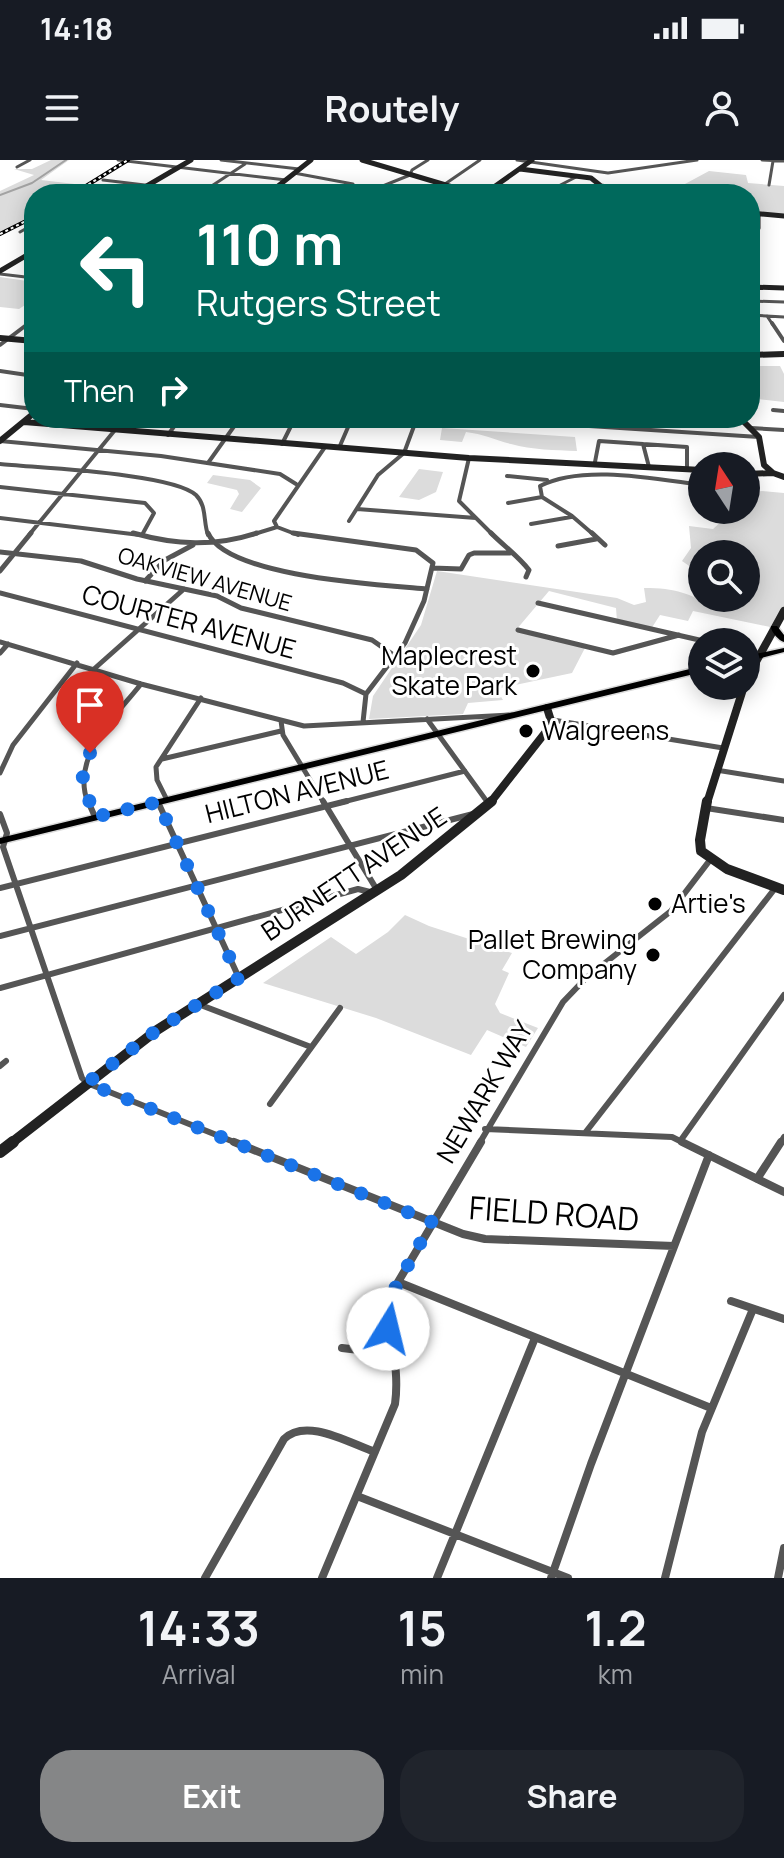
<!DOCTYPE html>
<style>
:root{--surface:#171b24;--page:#20242c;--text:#f1f3f6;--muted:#9ea1a6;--accent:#858687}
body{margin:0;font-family:Manrope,sans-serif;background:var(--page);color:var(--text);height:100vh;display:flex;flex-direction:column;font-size:30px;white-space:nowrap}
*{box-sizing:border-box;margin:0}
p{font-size:26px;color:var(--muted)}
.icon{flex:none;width:44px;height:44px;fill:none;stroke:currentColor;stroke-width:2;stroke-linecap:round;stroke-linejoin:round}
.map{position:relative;height:1418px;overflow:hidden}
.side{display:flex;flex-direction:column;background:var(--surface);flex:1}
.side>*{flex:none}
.hud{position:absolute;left:24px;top:24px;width:736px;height:244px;border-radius:32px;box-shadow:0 4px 20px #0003;background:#00695c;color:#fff;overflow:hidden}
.needle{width:52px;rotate:348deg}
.fabs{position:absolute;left:688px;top:292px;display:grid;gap:16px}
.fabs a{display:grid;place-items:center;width:72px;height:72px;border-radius:50%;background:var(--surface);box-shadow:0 4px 20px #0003;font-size:40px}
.pin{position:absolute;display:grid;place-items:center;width:68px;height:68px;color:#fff;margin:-82px -34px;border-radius:50% 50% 50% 0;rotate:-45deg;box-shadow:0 0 8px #0007}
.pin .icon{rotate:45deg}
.me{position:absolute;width:88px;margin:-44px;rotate:9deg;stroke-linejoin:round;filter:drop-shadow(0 0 6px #0008)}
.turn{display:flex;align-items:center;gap:28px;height:168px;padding:0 40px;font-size:36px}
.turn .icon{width:104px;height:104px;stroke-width:2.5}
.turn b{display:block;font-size:56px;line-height:68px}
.then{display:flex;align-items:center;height:76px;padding:0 40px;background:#0003;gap:16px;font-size:30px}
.eta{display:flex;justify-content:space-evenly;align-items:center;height:136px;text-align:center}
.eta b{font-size:48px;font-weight:700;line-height:56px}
.cta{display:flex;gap:16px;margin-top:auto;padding:16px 40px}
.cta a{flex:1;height:92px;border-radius:32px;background:var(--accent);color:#fff;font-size:32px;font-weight:700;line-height:92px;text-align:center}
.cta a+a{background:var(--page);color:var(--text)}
.status{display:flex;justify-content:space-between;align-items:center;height:56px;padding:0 40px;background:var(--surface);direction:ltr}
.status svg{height:22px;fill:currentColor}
header{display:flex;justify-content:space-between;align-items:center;height:104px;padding:0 40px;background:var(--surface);font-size:36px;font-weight:700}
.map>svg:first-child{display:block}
.green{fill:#dcdcdc}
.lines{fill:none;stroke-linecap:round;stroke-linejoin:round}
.stream{stroke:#a3a3a3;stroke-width:2}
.primary-casing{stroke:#dbdbdb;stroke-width:3}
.street-far4{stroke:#555;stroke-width:3}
.street-far3{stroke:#555;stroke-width:4}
.street-far2{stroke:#555;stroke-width:5}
.street-far1{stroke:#555;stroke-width:6}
.street{stroke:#555;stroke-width:8}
.secondary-far4{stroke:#222;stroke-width:5}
.secondary-far3{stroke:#222;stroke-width:6}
.secondary-far2{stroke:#222;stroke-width:8}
.secondary-far1{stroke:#222;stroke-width:10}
.secondary{stroke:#222;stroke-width:12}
.primary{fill:#000;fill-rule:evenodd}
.rail-casing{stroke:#000;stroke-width:4}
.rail{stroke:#fff;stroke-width:2;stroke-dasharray:3;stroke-linecap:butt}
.route{stroke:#1a73e8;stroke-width:14;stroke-dasharray:0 25.2}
.poi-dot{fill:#000;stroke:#fff;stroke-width:3}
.labels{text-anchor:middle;stroke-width:6;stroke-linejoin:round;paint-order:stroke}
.far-street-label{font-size:22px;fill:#000;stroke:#fff}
.street-label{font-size:26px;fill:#000;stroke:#fff}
.poi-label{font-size:26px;fill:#000;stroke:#fff;text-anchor:end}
.near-street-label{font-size:32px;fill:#000;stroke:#fff}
</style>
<div class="status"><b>14:18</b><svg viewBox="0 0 49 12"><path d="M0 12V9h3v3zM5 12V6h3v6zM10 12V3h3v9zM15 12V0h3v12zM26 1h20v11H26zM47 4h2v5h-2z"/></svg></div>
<header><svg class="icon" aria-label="menu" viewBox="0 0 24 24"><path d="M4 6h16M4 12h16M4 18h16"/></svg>Routely<svg class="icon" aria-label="person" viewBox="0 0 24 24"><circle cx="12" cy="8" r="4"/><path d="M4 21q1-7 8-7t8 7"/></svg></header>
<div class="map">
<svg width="784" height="1418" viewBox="0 0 784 1418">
<rect width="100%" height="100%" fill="#fff"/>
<!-- green -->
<path class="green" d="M51,0H69L41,20L83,25L68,34H34V55L0,73V31L34,15L14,9H32Z
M709,11L746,15L748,23L784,26V54L750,52V34H656L662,30L672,31Z
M0,117L34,122V139L19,149L0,147Z
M750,206H780L784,214V242L750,238Z
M442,268L575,277L577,291C555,290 532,290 511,284C495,280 483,274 466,272L462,282L440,280Z
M419,309L443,312L436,332L419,340L399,337Z
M213,315L250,320L261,328L242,352L230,349L239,334L237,330L207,323Z
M762,331L784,333V451L775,468L693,451L688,461L660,455L651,469L617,461L616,448L549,431L516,470L586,486L572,513L496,529L503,540L468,543L463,554L369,559L373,536L421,465L437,411L617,438L634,445L646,442L644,428C676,428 690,433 717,450V438H746V394H702V428L698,412L682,401L691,388L689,366L713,369L734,350H746V339L754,332Z
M405,755L429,766L512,793L502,810L509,813L495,844L500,853L538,868L526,887L487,870L471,895L376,858L263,823L331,777L356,794L388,772Z"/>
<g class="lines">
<!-- stream -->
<path class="stream" d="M0,35L32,23L66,0"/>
<!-- primary casing -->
<g class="primary-casing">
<path id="primary" d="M771,466H777L784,475V482C779,481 770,471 771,466Z
M784,488V492L746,502V496Z
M702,506V512L0,684V678Z"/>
</g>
<!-- street-far4 -->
<path class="street-far4" d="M118,0L286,20
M221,0L299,9
M517,0L608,13L697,0
M762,0L784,1
M17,7L30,0
M294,13L353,24
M103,20L220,34
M445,24L480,0
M769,25L773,1
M279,26L320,34
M204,31L245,4
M363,34L410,15L412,10L428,0
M445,34L460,28
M543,34L576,17
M589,34L600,28
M20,72L34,64
M22,98L34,99
M0,114L34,118
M751,141L784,142
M750,155L784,157
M767,156L773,165
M27,165L34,160"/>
<!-- street-far3 -->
<path class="street-far3" d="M772,163L784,181
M0,185L29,163
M0,211L34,216
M0,245L34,249
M773,250L784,251
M467,258L759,277
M751,268L784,270
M106,269L114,258
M168,275L180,258
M0,281L161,296L280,314L296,324
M282,284L295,258
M643,284L649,307
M339,288L352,258
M469,298L459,341L493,375
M595,302L599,281L687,287V309
M208,303L240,258
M0,304C38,308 172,313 196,335C207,346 203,361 208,375
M507,316L547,320
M0,327L145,343L154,353L142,375
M508,343L542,337
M357,349L476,358
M0,358L140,375
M349,361L378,315L404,293L417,258
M531,364L571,357
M29,375L115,270
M251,375L277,367
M298,375L277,367L274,361L325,287
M594,375L572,356L542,337L540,326C583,304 655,319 702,325"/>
<!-- street-far2 -->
<path class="street-far2" d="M133,373C176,385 214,387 257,373
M208,373C227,417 381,425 427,429
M293,373L416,390L433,403L424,441L405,483L366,534L363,562
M491,373C504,386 518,396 529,410L526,417
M592,373L605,385
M558,386L596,379
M0,392L81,401L137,419L217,436L241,448L372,480L395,496
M432,408L461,409L469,395L474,393H510
M0,411L31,373
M145,421L165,400L193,385
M0,433L343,523L366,534
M538,443L708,482
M518,470L613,493L679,475
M0,482L141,524L304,566L512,555
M746,490L758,496
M0,493L8,484
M94,509L184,429
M427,559L488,643
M553,560L723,588
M281,561L283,575L324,643
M162,599L281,571
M716,610L784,621
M0,613L13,585L77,503
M167,640L157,620L156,607L201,538
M88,643C70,597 115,557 141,524
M339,643L465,611"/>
<!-- street-far1 -->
<path class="street-far1" d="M88,641L95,657
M323,641L377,730
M158,642L239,818
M706,648L784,660
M0,654L7,673L3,687L82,918L87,923L239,984
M0,728L347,641
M0,776L477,653
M0,828L358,729L374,733
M198,844L311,887
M0,906L6,901
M270,944L340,848
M485,969L672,977L686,984
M585,973L776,727
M681,980L784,835
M479,984L563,842L586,818L671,751L710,700
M780,984L784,977"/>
<!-- street -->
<path class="street" d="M234,982L463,1074L485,1079L674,1086
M682,982L784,1032
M757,1019L781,982
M398,1122L711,1248
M731,1141L784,1159
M342,1188L393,1194
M357,1336L568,1418
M205,1418L284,1279C306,1257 349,1283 375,1292
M322,1418L395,1244C401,1202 383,1163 398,1122L481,982
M437,1418L535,1178
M551,1418L591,1304L709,995
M665,1418L702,1272L753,1149
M778,1418L784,1388"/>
<!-- secondary-far4 -->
<path class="secondary-far4" d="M362,0L476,34
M520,9L591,18L601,26L643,34
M133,34L191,0
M268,34L311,0
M484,34L532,0
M750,53L784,56
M750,88L758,68V54
M0,111L34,91
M750,127L784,128
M750,142L756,127"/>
<!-- secondary-far3 -->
<path class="secondary-far3" d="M0,178L34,181
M750,195L784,194
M740,258L759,277L764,305L773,313
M24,262L469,298L702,310
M0,281L34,253
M746,314L773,313L784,317"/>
<!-- secondary-far2 -->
<path class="secondary-far2" d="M746,520L784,451
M490,643L552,564L547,548
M707,643L744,526"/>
<!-- secondary-far1 -->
<path class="secondary-far1" d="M707,641L700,680L701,691L727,709L784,730
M10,984L157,870L401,715L492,641"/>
<!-- secondary -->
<path class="secondary" d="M0,992L13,982"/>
<!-- primary -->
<use href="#primary" class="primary"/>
<!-- rail casing -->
<g class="rail-casing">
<path id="rail" d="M73,34L128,0
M0,74L34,57"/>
</g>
<!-- rail -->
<use href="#rail" class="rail"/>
</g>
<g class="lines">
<!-- route -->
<path class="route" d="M90,593L82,620L95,657L158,642L239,818L157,870L87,923L432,1062L392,1134L388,1169"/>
</g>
<!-- markers -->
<g class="poi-dot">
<circle cx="533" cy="511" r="8"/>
<circle cx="526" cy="571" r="8"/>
<circle cx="655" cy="744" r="8"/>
<circle cx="653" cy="795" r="8"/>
</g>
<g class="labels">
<!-- far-street labels -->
<g class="far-street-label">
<text transform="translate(205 419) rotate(16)" y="8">OAKVIEW AVENUE</text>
</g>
<!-- street labels -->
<g class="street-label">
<text transform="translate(189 462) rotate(15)" y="9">COURTER AVENUE</text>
<text transform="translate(297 632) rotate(-14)" y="9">HILTON AVENUE</text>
<text transform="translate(354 714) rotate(-34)" y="9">BURNETT AVENUE</text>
<text transform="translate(485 932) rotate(-59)" y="9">NEWARK WAY</text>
</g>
<!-- poi labels -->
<g class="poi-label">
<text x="517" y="505">Maplecrest<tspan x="517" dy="30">Skate Park</tspan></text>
<text x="542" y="580" text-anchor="start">Walgreens</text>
<text x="671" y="753" text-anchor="start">Artie's</text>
<text x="637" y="789">Pallet Brewing<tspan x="637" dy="30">Company</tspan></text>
</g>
<!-- near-street labels -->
<g class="near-street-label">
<text transform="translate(554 1054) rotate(4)" y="11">FIELD ROAD</text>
</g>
</g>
</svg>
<div class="fabs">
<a><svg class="needle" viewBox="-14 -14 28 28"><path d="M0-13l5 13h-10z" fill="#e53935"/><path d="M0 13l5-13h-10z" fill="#9ea1a6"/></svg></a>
<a><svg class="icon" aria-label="search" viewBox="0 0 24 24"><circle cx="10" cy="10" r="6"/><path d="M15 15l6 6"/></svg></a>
<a><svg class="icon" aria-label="layers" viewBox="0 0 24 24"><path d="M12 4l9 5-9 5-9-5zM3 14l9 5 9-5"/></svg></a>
</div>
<div class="pin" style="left:90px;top:593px;background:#d93025"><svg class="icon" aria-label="arrive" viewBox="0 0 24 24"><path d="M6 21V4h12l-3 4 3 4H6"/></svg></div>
<svg class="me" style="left:388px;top:1169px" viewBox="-20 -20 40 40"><circle r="19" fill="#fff"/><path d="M0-13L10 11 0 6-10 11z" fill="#1a73e8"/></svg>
<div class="hud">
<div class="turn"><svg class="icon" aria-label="left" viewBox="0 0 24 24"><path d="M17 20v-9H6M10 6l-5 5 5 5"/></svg><div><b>110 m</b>Rutgers Street</div></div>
<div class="then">Then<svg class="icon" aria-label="right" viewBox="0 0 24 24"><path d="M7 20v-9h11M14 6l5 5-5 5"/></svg></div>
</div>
</div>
<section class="side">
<div class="eta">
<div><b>14:33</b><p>Arrival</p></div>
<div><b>15</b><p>min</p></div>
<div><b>1.2</b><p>km</p></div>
</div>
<div class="cta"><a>Exit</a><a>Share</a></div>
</section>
